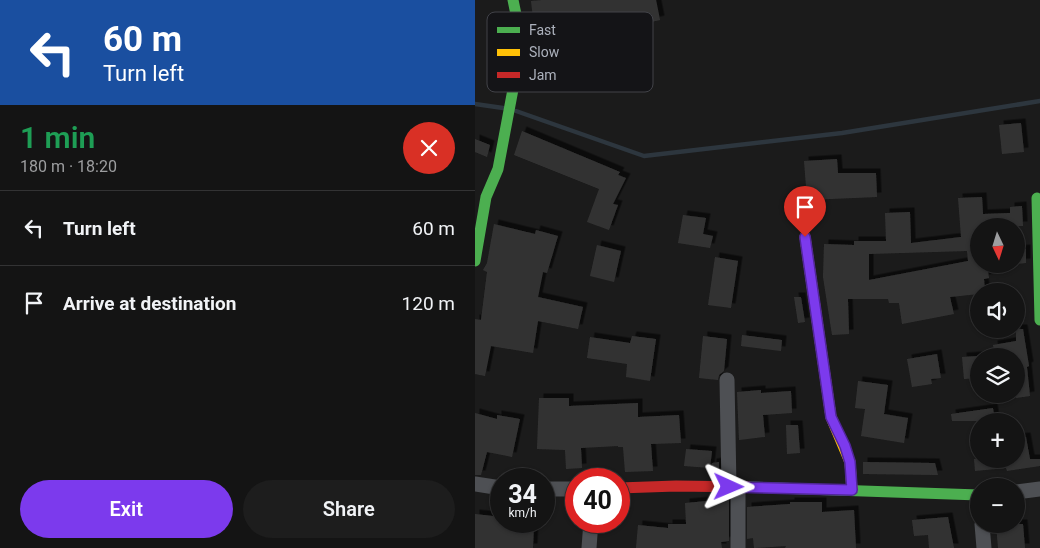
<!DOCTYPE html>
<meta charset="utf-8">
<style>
:root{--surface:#141414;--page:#1d1d1d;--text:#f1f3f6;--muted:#9d9ea0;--line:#333334;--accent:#7c3aed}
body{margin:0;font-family:Roboto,sans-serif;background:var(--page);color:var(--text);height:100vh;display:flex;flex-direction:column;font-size:19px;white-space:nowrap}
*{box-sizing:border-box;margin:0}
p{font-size:16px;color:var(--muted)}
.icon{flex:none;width:28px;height:28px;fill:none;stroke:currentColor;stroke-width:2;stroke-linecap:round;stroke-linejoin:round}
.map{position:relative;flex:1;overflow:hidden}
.details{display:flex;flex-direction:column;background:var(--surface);width:475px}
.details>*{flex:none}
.top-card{background:#1a4fa0;color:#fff;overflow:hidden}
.needle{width:32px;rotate:176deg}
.fabs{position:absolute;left:495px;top:218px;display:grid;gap:10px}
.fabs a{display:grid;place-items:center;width:55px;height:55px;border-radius:50%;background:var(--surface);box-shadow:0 1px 4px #0004,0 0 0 1px var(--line);font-size:25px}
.speed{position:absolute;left:15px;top:468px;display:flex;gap:10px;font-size:25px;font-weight:700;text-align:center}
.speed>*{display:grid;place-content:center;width:65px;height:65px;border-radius:50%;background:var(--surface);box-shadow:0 1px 4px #0004,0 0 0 1px var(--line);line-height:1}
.speed small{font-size:12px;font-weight:400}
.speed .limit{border:8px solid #d22;background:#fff;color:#111}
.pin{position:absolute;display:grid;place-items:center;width:42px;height:42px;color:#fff;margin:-51px -21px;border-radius:50% 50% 50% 0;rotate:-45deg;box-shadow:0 0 5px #0007}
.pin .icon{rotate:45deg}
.me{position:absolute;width:55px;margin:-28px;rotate:91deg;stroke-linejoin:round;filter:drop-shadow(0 0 4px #0008)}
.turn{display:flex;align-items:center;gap:18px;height:105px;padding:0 20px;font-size:22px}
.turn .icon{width:65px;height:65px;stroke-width:2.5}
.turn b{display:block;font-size:35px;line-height:42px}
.round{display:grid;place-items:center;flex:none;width:52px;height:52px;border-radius:26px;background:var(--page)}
.summary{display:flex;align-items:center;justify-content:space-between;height:85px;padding:0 20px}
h1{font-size:30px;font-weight:600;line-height:38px;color:#1e9e55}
.primary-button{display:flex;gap:10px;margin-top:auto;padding:10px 20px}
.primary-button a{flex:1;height:58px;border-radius:30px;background:var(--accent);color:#fff;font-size:20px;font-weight:600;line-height:58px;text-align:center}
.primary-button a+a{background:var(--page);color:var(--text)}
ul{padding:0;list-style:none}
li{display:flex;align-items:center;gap:15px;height:75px;padding:0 20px;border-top:1px solid var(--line)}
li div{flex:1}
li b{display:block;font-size:19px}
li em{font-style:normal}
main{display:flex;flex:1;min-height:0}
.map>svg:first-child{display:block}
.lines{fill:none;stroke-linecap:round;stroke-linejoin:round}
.stream{stroke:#2d363e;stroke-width:4.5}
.building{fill:#333;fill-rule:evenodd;filter:url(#shadow)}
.street{stroke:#4e5054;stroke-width:15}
.fast{stroke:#4caf50;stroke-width:11}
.slow{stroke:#ffc107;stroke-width:11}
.jam{stroke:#c62828;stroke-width:11}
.route-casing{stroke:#51269a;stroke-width:12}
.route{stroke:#7c3aed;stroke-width:9}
.key{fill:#141417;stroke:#424349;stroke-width:1}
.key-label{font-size:14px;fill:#acb1bc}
</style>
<main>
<section class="details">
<div class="top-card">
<div class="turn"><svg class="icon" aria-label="left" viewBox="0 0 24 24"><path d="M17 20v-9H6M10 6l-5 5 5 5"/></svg><div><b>60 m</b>Turn left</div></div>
</div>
<div class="summary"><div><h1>1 min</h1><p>180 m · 18:20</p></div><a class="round" style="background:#d93025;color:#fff"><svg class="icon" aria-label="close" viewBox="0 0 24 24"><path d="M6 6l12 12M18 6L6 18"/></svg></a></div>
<ul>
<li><svg class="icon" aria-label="left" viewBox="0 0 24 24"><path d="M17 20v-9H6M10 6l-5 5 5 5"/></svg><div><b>Turn left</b></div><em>60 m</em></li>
<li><svg class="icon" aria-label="arrive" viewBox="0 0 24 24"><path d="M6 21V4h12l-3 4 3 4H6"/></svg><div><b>Arrive at destination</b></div><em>120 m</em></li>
</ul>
<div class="primary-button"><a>Exit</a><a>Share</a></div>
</section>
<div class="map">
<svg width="565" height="548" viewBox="0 0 565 548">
<defs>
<filter id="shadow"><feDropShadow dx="4.5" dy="-4.5" stdDeviation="0" flood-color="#0009"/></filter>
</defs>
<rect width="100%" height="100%" fill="#1b1b1b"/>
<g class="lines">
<!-- stream -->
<path class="stream" d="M0,104L28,108
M41,111L169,156L367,133L565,101"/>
</g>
<!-- building -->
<path class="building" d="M67,0H181L185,20L151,28L152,32L118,41L114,28L93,32L92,30L60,34L56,1Z
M546,123L549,152L527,154L524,125Z
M47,131L145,172L143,175L151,178L138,204L143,205L134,230L112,222L124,189L39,155Z
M0,139L15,145L12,157L0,152Z
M362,159L363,173H401L402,197L332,200L329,161Z
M507,197L508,214L535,213V207L547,206L548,226H504V264H512L514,278L509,279L510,291H504V294L475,297L479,314L427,324L424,303H414L413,299H373L374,334L357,335L348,277L349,244L379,245V241H411L410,213L435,212L436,243L486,237L483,198ZM492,251L493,261L394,280V254Z
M208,215L231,218L228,234L238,236L235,248L203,243Z
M19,224L60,234L61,230L83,236L72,273L68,272L63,297L108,307L103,329L63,321L58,353L16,346L10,376L0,374V319L6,320L12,272L8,270L12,263Z
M122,245L146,251L139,282L115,276Z
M551,249V263L541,264V250Z
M240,257L263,261L256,308L233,305Z
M319,297H326L330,322L323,323Z
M541,329H548L554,366L552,367L555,396L541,398V356H520L518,345L541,341Z
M267,335L307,340L306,351L266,346Z
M157,336L181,339L175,381L151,377L152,364L112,358L115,337L155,343Z
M228,336L252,339L249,371L244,375L243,380L224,378Z
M462,354L466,378L456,379L457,384L437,387L432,359Z
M504,356V378L489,379L487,357Z
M383,381L413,385L409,414L433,418L429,443L386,436L390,409L380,408Z
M286,390V393L316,391L317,413L288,415L290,437L264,440L262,392Z
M64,398H94V406L163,403V417L204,415L206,443L176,444L178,471L150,472L148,447H143V446L106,448L107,468L91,469L90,450L62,449Z
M518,408L520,421H477L476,414Z
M0,413L22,419V415L45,419L37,457L12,452L6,475H0Z
M311,425H323L325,453L312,454Z
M551,437L555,459H565V466L532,471L531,468L500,471L499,459H541V438Z
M211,449L237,451L235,468L209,466Z
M244,462V474H237V463Z
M388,462L460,463L463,475L388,474Z
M254,499V541L246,542L247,548H161L163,525L193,528V524H211L210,503Z
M315,502H347V512L379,510L381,548H310L311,546L279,548L278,538L272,539V507L315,504Z
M0,514L26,517L25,523L59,524L58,548H0Z
M473,517L479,548H454L453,535L439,536L437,520Z
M521,524H548L550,548H523Z"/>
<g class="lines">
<!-- street -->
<path class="street" d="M252,380L254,487
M0,484L26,488
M69,489H101
M541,492L565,489
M507,524L509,548
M114,548L116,521
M263,548V487"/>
<!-- fast -->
<path class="fast" d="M562,198L565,320
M0,261L11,197L23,169L39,84L37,62L43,43V24L38,0
M274,487L504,495"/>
<!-- slow -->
<path class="slow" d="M330,237L356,417L375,462L377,490"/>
<!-- jam -->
<path class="jam" d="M144,488L201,486L274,487"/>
</g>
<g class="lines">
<!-- route casing -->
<g class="route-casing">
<path id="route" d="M254,487L377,490L375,462L370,446L356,417L330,237"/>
</g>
<!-- route -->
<use href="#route" class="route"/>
</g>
<!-- legend -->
<rect x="12" y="12" width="166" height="80" rx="8" class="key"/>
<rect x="22" y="27" width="23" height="6" fill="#4caf50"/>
<rect x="22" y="49" width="23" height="7" fill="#ffc107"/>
<rect x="22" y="72" width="23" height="6" fill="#c62828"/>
<g class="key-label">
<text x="54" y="35">Fast</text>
<text x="54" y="57">Slow</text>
<text x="54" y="80">Jam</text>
</g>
</svg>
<div class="fabs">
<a><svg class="needle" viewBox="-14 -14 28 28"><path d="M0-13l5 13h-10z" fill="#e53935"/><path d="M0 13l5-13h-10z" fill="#9d9ea0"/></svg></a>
<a><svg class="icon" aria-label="sound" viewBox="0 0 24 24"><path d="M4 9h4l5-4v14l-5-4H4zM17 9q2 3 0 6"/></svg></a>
<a><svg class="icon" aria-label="layers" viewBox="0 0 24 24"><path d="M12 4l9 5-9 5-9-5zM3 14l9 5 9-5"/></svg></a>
<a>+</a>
<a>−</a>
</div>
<div class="speed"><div>34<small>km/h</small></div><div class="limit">40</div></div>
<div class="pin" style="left:330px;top:237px;background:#d93025"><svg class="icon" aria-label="arrive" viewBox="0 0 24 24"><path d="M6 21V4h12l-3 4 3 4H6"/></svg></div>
<svg class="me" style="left:254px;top:487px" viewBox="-20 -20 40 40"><path d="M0-17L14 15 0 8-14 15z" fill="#7c3aed" stroke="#fff" stroke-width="4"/></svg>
</div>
</main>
